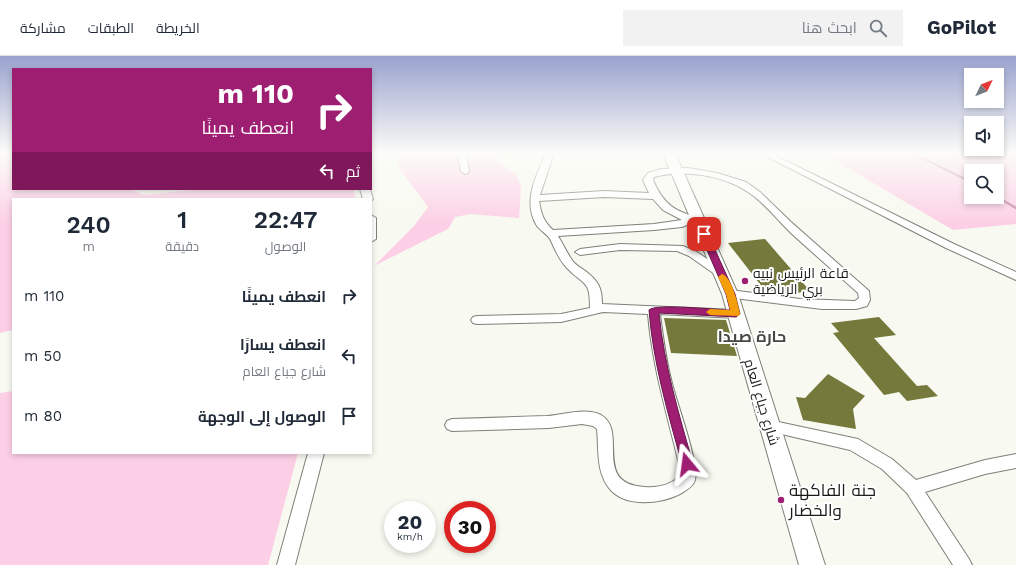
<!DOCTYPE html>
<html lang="ar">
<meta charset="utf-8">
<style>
:root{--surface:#fff;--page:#f2f2f3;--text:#1f2937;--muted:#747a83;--line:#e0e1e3}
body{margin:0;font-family:"Work Sans",Cairo,sans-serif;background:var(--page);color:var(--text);direction:rtl;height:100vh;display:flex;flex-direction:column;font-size:15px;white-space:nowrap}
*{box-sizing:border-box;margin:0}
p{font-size:13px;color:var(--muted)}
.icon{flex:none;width:22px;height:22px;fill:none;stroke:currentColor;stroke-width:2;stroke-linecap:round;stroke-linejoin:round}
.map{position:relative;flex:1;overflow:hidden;direction:ltr}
.details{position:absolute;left:12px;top:142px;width:360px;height:256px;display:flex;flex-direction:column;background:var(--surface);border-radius:0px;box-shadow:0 2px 6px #0003;direction:rtl}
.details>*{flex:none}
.hud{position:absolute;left:12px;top:12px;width:360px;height:122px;border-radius:0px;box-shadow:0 2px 6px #0003;direction:rtl;background:#9e1e71;color:#fff;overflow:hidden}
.needle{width:26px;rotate:47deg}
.controls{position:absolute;left:964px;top:12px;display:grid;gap:8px}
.controls a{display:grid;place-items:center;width:40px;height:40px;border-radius:0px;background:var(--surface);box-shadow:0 2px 6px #0003;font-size:20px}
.speed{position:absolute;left:384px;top:445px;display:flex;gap:8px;font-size:20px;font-weight:700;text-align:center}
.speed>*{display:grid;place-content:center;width:52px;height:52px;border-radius:50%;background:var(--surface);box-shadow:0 2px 6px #0003;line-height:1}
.speed small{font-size:10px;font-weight:400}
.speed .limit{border:6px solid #d22;background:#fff;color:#111}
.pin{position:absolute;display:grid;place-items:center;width:34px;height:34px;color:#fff;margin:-17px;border-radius:8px;box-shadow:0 2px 6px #0006}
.me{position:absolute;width:44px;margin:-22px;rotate:344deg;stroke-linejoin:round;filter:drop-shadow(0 0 3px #0008)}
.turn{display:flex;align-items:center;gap:14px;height:84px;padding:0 12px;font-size:18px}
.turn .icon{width:52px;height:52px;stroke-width:2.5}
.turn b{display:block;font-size:28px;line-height:34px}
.then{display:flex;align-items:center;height:38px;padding:0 12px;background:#0003;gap:8px;font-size:15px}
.eta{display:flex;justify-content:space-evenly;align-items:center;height:68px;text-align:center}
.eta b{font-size:24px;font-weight:600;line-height:28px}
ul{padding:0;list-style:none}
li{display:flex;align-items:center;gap:12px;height:60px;padding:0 12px}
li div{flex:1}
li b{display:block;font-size:15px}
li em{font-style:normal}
header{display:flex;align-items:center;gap:24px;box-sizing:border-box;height:56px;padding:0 20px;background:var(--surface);border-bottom:1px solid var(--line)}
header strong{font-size:19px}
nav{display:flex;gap:22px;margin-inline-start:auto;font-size:14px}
.search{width:280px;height:36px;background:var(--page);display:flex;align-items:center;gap:10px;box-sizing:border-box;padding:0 14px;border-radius:0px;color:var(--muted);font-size:15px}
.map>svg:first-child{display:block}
.green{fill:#fccfe6;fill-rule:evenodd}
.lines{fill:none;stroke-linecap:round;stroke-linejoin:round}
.stream{stroke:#c588a8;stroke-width:2.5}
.building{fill:#75793b}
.street-casing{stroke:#7f8078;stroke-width:2}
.secondary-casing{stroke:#7f8078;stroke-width:2}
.street{fill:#fff;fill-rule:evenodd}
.secondary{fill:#fff;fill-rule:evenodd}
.route{fill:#9e1e71;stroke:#671449}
.slow{fill:#f59e0b}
.poi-dot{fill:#9e1e71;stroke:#fff;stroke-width:1.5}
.labels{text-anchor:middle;stroke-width:4;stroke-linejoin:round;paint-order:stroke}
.poi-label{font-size:14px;fill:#1c1d19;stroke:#fff;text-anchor:start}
.street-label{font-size:14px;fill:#1c1d19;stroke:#fff}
.quarter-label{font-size:16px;font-weight:bold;fill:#484942;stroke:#fff}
.near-poi-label{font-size:17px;fill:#1c1d19;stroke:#fff;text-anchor:start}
</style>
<header>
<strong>GoPilot</strong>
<div class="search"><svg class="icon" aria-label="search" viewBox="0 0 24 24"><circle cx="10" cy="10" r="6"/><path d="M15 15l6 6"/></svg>ابحث هنا</div>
<nav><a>الخريطة</a><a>الطبقات</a><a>مشاركة</a></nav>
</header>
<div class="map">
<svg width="1016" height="509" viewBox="0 0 1016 509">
<rect width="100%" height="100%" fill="#f8f9f0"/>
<!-- green -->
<path class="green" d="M0,97H13V133H130L144,139L201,133H354L355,143H13V274L0,277Z
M395,97H498L497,105L516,118L521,131L519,162L471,158L455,161L448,173L374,210L414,170L428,151L400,113Z
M822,97H1016V168L953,174ZM971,115H997V141H971Z
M13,335V397H298L268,509H0V337Z"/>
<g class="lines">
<!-- stream -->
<path class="stream" d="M912,97L971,126
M997,141L1016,152"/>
</g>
<!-- building -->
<path class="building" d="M765,183L810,235L782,239L767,237L728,187Z
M879,261L896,279L874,282L917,330L927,329L938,340L907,345L899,336L884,339L833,277L839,276L831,267Z
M664,262L726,264L737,300L671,297Z
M828,318L865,340L853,353L856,373L803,364L796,341L805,342Z"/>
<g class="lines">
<!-- street casing -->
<g class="street-casing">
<path id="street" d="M458,97H466L469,115L468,117L465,118L461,115Z
M546,97H554L540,139L604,135L649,137L643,124L648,117L661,113L688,112L717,117L746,126L760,136L791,166L869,235L870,244L867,250L856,253H822L726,241L724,238L726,235L730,234L800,243L855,245L859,242L858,237C836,217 814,198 792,178C777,164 765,147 748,136C723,119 683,113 654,121L653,124C664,150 676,156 703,163L704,165L703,167H692L682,171L654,174L558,180C563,188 567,197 572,204C577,211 584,213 589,218C600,227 602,235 602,248L736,254L740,255L742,258L740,261L736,262L660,258C663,281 666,305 672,327C677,348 699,406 695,424C693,431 685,435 680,438C660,448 624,452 609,432C596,415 599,394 597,373L593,370L582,368L549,372L452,375L447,373L445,369L447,365L452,363C484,362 515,361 547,360C563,359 586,351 601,359C629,375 591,428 645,431C657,432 670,429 679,421V408C667,358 652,309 648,258L603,256L561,266L477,268L473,267L471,264L473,261L477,260L561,258L590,252C590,223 584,230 567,212C559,204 555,193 550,183C547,178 541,175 537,170C522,146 536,120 546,97ZM604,141L653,143L663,154L682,164L654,168L553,174C543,165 541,157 539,145Z
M760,97H770L954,188L1016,216V224L946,192Z
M360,133H370L373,143L371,145V143H363Z
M371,159L376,162V183L371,186Z
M620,188L683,190L697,196L726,216L724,219H716L689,200L677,195L620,194L580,199L575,196L580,193Z
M769,364L858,383L892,403L916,424L985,404L1016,398V412L985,418L925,436L969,503L972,509H953L907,437L882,413L850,394L764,374L762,370L764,366Z
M308,397H324L295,509H277Z"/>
</g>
<!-- secondary casing -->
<g class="secondary-casing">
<path id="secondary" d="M663,97H675L738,238L825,509H799L722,238Z"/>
</g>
<!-- street -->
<use href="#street" class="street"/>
<!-- secondary -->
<use href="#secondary" class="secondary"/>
</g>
<!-- sky -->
<linearGradient id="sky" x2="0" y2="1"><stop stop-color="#9aa2ce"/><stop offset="0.58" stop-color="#fcfcf8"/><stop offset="1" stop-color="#fcfcf8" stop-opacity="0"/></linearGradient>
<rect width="1016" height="168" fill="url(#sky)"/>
<!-- route -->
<path class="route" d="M701,176H707L708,178L735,238L740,258L736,261L659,257C664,309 679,358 693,408L692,412L687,413L683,412L682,408C668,357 653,307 649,254C655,247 718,254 730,254L726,238L700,178Z"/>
<!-- slow -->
<path class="slow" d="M722,218C732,221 738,249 740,258L739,260L710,259L706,256L710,253L730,254L726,238L718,221Z"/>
<!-- markers -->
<g class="poi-dot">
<circle cx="745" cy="225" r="4"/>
<circle cx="781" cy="444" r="4"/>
</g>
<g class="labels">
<!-- poi labels -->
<g class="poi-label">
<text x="753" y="222">قاعة الرئيس نبيه<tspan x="753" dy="16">بري الرياضية</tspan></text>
</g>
<!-- street labels -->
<g class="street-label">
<text transform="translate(762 346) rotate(73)" y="5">شارع جباع العام</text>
</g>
<!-- quarter labels -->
<g class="quarter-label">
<text x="752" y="286">حارة صيدا</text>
</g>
<!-- near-poi labels -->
<g class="near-poi-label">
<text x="789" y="440">جنة الفاكهة<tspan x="789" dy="20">والخضار</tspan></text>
</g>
</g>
</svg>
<div class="controls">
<a><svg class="needle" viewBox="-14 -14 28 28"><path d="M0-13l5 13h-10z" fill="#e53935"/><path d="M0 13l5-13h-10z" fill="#747a83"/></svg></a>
<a><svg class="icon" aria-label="sound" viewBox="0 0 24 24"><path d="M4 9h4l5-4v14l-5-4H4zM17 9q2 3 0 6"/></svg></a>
<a><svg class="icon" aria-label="search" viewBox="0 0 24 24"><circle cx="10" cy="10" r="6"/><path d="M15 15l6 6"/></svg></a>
</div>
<div class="speed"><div>20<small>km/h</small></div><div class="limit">30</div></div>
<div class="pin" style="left:704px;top:178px;background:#d93025"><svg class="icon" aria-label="arrive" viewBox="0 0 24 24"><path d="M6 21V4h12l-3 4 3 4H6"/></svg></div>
<svg class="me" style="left:687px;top:408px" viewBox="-20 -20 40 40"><path d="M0-17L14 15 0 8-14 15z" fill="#9e1e71" stroke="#fff" stroke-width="4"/></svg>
<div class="hud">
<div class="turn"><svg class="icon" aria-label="right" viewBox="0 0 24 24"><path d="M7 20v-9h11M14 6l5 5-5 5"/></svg><div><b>110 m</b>انعطف يمينًا</div></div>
<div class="then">ثم<svg class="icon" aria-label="left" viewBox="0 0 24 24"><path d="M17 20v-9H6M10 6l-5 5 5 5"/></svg></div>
</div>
<section class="details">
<div class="eta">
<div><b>22:47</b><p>الوصول</p></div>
<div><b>1</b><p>دقيقة</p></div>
<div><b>240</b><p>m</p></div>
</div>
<ul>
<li><svg class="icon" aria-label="right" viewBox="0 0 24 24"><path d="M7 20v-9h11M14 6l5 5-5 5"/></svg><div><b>انعطف يمينًا</b></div><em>110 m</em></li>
<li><svg class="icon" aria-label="left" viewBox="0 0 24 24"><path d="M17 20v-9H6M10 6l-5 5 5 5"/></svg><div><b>انعطف يسارًا</b><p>شارع جباع العام</p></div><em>50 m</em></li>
<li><svg class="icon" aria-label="arrive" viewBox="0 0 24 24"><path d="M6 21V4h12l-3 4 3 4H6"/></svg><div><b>الوصول إلى الوجهة</b></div><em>80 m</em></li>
</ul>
</section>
</div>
